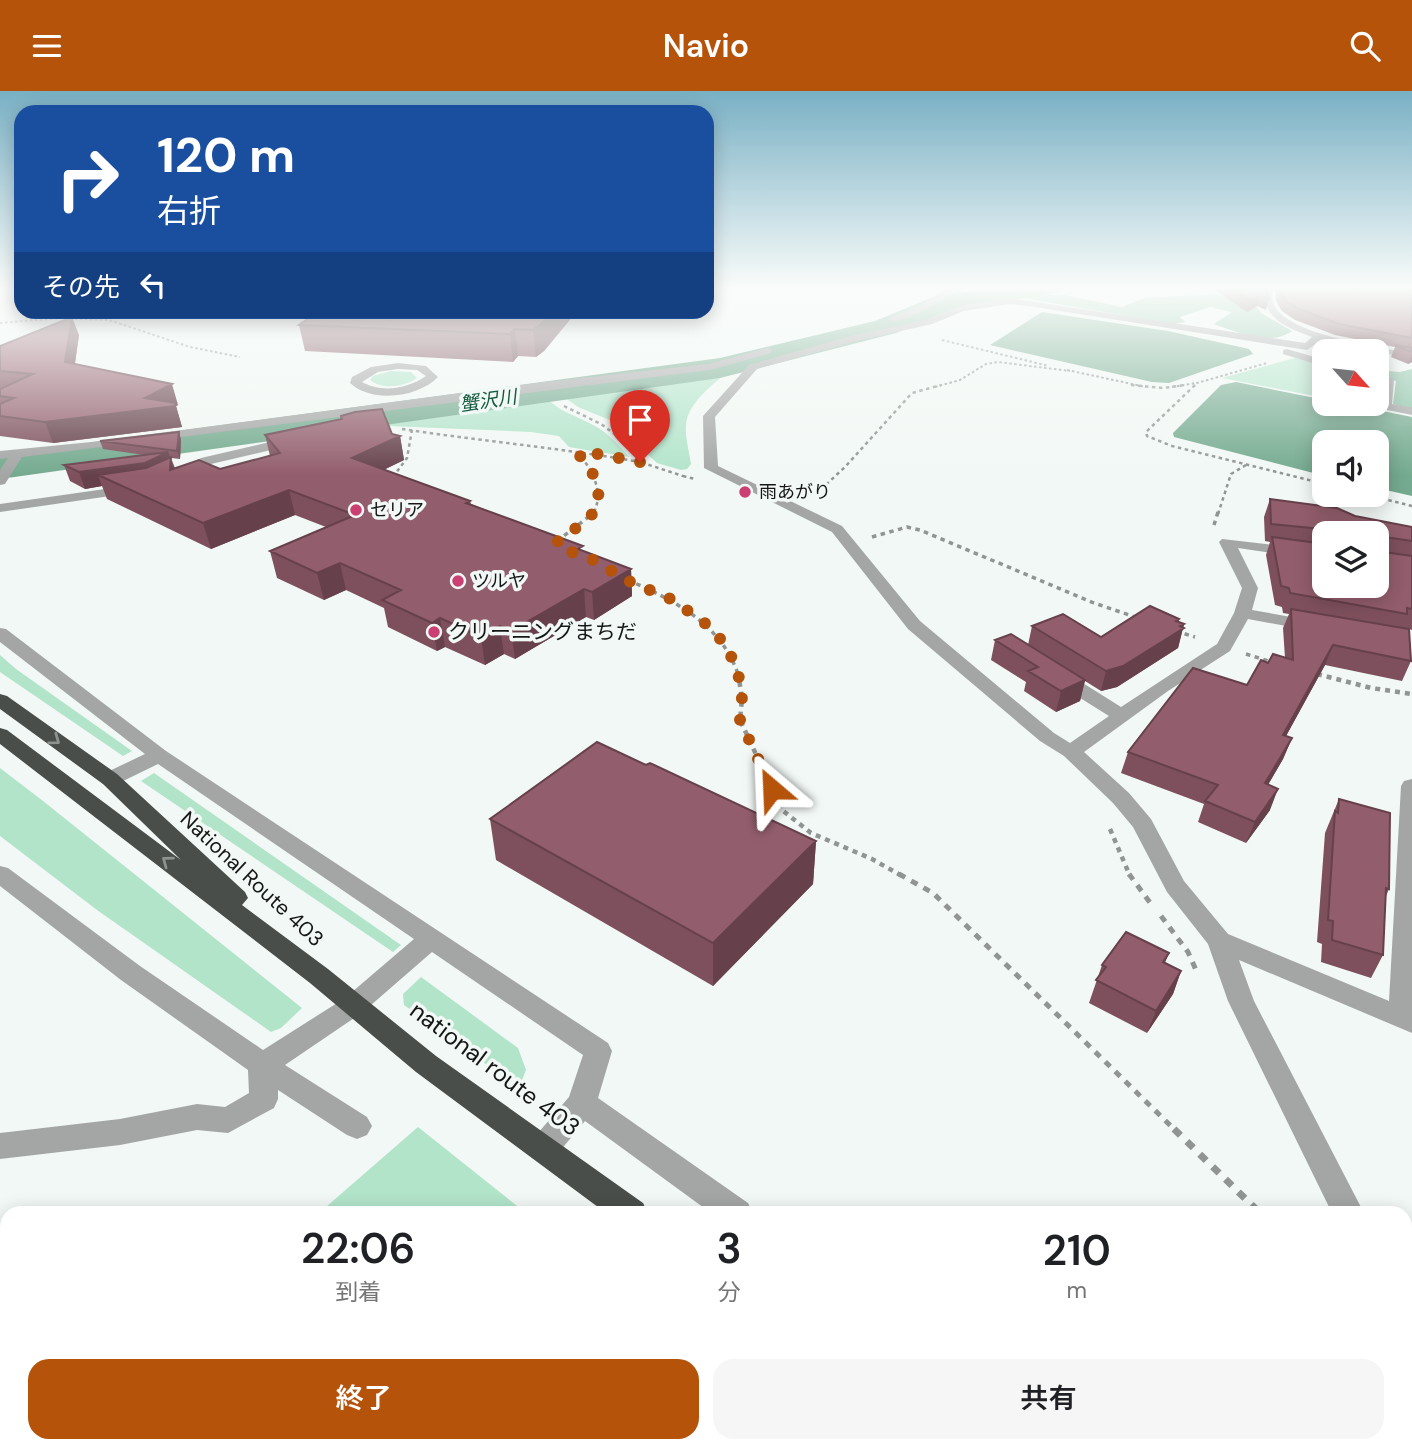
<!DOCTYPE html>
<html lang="ja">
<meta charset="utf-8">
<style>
:root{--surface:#fff;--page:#f6f6f6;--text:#202124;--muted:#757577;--accent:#b45309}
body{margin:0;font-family:"DM Sans","Noto Sans JP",sans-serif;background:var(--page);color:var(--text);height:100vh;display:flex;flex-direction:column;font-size:26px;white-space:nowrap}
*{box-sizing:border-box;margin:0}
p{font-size:23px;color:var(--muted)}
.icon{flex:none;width:38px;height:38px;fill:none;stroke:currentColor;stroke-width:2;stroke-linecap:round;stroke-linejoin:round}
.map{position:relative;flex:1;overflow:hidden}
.drawer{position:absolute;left:0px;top:1115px;width:1412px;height:247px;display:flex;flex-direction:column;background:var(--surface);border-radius:21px 21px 0 0;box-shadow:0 4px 18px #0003}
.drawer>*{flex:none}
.banner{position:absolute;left:14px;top:14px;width:700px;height:214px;border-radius:21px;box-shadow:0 4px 18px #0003;background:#1a4fa0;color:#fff;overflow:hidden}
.needle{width:46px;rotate:117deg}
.controls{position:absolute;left:1312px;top:248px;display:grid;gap:14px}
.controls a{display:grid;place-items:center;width:77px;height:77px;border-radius:14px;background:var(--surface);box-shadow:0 4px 18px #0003;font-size:35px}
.pin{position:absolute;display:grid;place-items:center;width:60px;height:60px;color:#fff;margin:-72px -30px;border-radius:50% 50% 50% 0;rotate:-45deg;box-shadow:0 0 7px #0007}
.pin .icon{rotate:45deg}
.me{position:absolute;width:77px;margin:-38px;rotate:334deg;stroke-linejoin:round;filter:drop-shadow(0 0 5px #0008)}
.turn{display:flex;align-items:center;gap:24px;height:147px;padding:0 28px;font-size:32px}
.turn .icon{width:91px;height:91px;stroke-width:2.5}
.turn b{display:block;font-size:49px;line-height:60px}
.then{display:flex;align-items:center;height:66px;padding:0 28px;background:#0003;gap:14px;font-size:26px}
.eta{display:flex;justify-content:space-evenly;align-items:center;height:119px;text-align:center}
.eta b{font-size:42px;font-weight:600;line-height:49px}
.button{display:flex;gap:14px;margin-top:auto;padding:14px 28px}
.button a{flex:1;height:80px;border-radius:21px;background:var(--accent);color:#fff;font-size:28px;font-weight:600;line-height:80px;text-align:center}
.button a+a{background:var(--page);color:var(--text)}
header{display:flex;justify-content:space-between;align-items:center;height:91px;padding:0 28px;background:var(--accent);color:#fff;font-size:32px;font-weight:600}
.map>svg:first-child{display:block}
.green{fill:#b2e4ca}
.forest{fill:#89c1a5}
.water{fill:#74aa8f}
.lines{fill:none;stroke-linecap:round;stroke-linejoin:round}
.stream{fill:#74aa8f;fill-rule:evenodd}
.river{fill:#74aa8f;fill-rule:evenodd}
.path-far5{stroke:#909492;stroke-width:2;stroke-dasharray:2.5 2.5;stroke-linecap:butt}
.path-far4{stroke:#909492;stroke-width:2.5;stroke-dasharray:3.5 3.5;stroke-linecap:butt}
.path-far3{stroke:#909492;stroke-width:3.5;stroke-dasharray:4.5 4.5;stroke-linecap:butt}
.path-far2{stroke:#909492;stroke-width:4.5;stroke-dasharray:5 5;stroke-linecap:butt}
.path-far1{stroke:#909492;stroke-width:5;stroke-dasharray:7 7;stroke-linecap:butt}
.path{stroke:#909492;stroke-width:7;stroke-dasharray:9 9;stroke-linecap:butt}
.minor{fill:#a4a6a5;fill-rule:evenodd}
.highway{fill:#494e4b;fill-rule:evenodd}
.wall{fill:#7e505d;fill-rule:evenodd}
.shaded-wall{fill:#66414c}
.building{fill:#925d6c;stroke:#66414c;stroke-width:2}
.oneway{stroke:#8d928f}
.route{stroke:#b45309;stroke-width:12;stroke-dasharray:0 21.6}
.poi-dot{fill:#cb4073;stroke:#f2f8f5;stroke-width:2.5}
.labels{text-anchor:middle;stroke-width:7;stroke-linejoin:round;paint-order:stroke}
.far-poi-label{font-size:18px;fill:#151716;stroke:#f2f8f5;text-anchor:start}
.far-water-label{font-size:19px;font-style:italic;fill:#14583d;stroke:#f2f8f5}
.poi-label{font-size:21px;fill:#151716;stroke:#f2f8f5;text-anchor:start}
.street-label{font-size:21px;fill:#151716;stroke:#f2f8f5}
.near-street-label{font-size:24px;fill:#151716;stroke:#f2f8f5}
</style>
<header><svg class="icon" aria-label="menu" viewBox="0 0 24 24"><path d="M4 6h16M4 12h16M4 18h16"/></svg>Navio<svg class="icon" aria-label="search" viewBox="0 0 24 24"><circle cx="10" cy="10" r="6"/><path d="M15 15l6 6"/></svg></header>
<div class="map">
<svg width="1412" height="1361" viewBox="0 0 1412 1361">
<rect width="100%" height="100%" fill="#f2f8f5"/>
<!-- green -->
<path class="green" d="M1295,267L1325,274V307L1222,287Z
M730,278C715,293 688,310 686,334C685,346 689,360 691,373L687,378L681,379L657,372L612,330L578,316L560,303Z
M391,280L411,281L417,287C404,296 382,299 370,289L373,285Z
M545,305C558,321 578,325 595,335C608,342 619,354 629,366L569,356L559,345L531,341L341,333Z
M0,564L16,578L132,660L123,665L0,581Z
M0,677L43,710L302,917L281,937L271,941L97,819L0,745Z
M154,682L401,854L393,861L141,690Z
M421,886L518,957L526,979L519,997L404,914L403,903Z
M418,1036L526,1122H319Z"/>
<!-- forest -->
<path class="forest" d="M1214,203L1248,209L1254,212L1261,222L1292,240C1270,256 1237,241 1214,233L1232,221L1210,216L1180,226L1185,231L1173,233L1023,207L1026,204H1064L1122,216L1144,207Z
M1412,278V318L1393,313L1396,290L1377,284V279L1400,281Z"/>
<!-- water -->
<path class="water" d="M1042,221L1168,240L1249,258L1253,263L1169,292L1152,291L990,254Z
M1236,291L1325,309V313H1348L1412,326V405L1377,397V352H1325V385L1174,346L1173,342L1221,294Z"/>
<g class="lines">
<!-- stream -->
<path class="stream" d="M963,195H967L945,213H941V211Z"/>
<!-- river -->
<path class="river" d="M1000,195H1064L1060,201L1050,203L950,219L896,242L720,287L0,388V364L720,267L875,230L933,206Z"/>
<!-- path-far5 -->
<path class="path-far5" d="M0,232L60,227L109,229L190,256L240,266
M942,249L1049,275
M1067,279L1146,296
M935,296L960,289L986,273L998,271L1070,280
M1172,296L1196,292
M1193,296L1197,292L1267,272"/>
<!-- path-far4 -->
<path class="path-far4" d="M1131,294L1163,297L1185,294
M1195,294L1146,341L1147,345L1172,355L1325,393
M564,315L601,333L624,350L640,371L683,385
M402,338C481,350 561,357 640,371
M582,360L580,365C594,380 604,404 593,423
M683,385L695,388
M393,386L407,367L412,339
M816,403L845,376L912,302L941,294
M1368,404L1412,415
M1218,423L1231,383L1246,374"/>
<!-- path-far3 -->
<path class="path-far3" d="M1214,434L1218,421
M872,446L907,436L920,439L1094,512L1138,527
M557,450L595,421
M628,489C675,510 720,532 738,583
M1176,540L1195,546
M1246,563L1275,572"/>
<!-- path-far2 -->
<path class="path-far2" d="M738,581L742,608L740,629L782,719L811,742L872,768L902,785
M1317,583L1371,597L1412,603
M1110,738L1130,785"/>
<!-- path-far1 -->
<path class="path-far1" d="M899,783L933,802L1176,1040
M1129,783L1151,813
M1161,825L1188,861L1196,879"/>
<!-- path -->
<path class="path" d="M1174,1038L1260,1122
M1405,1220L1412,1225
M798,1354L806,1361"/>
<!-- minor -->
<path class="minor" d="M949,195H960C948,206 902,237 888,228L923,213Z
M1264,195H1273C1273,199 1272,206 1273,211C1281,243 1383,257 1412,262V268L1321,249L1307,259L1029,215L1010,213L964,220L932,233L857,250L757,278L715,326L718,375L842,435L920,530L1054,642L1070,652L1109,625L1053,590L1051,586L1053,582H1067L1121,616L1217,553L1234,522L1242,497L1219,451L1222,448L1325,460V470L1238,457L1258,497L1252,519L1319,531L1322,535L1319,539L1313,540L1248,528L1230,560L1168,600L1084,661L1129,702L1151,728L1184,790L1228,843L1389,910L1401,695L1404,690L1412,688V942L1239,869L1254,910L1364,1122H1332L1228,910L1208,853L1167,801L1133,736L1113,712L1064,665L1040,650L908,538L832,441L704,377L703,325L749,274L851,245L925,229L959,215L1010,207L1305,252L1312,246C1285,236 1262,228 1264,195Z
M767,257L771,258V262L710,279L22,366L5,393L0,394V379L8,367L0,368V360L91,351L544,291L709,273Z
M1287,258L1325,269V276L1283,263V259Z
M398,272L426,275L438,286C418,307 371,312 350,292L352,286L371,276ZM398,278L417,279L426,285C408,298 381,302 362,291L378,281Z
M1377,283L1394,288L1392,313L1412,316V324L1382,318L1384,292L1377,290Z
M296,345L301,346V352L211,373L180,387L173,383L201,367Z
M133,394L138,395V401L0,421V413Z
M0,537L6,538L166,660L608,952L612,960L598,1007L748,1112L753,1122H711L585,1030L554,1067L543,1071L532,1067L528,1058L532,1049L569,1006L583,964L432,861L363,921L285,974L367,1026L372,1035L367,1044L357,1048L347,1044L278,999V1008L274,1017L228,1042L197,1039L120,1054L0,1068V1042L120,1028L197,1013L225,1016L249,1002L248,979L121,889L0,795V775L8,777L140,875L263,959L345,907L414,848L158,673L117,693H103L99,688L103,683L145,663L0,551Z
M1405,1164L1412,1167V1199L1405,1196Z
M1046,1354H1089L1092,1361H1048Z
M1171,1354H1209L1207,1361H1169Z"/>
<!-- highway -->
<path class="highway" d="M0,603L7,605L117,683L245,801L248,807L242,814L328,878L436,965L643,1112L648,1122H606L416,981L310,892L0,653V637L7,639L181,769L103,693L0,618Z
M924,1354H967L970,1361H926Z"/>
</g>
<!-- wall -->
<path class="wall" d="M1209,195H1266L1269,208L1266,219L1257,215L1247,221Z
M1275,195H1412V271L1408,273L1391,266L1395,256L1335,244L1295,229L1282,220L1276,210Z
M577,220L544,260L536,266L518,265L513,271L305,260L299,234Z
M79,244L75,273L178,314L176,315L182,336L53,352L0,345V255Z
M179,341L181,349L180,368L171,367L175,377L220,378L270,365L265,344L392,343L400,345L404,369L383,379L470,410L471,413L584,460L631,478L632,505L594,529L586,526L515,568L504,563L485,574L445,556L437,560L388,536L384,517L346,499L324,509L277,487L270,460L326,436L295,424L211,458L107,408L102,395L85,398L70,390L64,374L144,364L103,358L100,350Z
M1270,408L1412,436V539L1409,538L1411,570L1402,590L1325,574L1286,645L1292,647L1283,668L1268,694L1270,719L1246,752L1198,731L1204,713L1121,682L1128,661L1247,594L1268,572L1285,567L1283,537L1289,523L1283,522L1282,516L1275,514L1266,464L1270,451L1265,450L1264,426ZM1325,443H1377L1325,495Z
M1179,528L1178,531L1184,533L1178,557L1117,596L1101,600L1085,590L1080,610L1056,621L1024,600L1026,591L991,569L995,549L1028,554L1032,535L1101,546Z
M646,674L816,750L813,793L713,895L496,769L490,728Z
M1339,708L1389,798L1386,805L1383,864L1371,887L1321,871L1322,853L1317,851L1325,742Z
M1169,862L1165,872L1181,880L1173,903L1147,942L1089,912L1102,874Z
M1317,1354H1405L1404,1361H1326Z"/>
<!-- shaded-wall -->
<path class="shaded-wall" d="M1260,204L1257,215L1247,221L1250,210Z
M553,220H577L544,260L536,266L533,239Z
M72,226L79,244L72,291L65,271Z
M515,238L518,265L513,271L510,243Z
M1412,263V271L1408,273Z
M172,293L178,314L176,315L182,336L53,352L45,331L145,307Z
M179,341L181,349L180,368L177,360Z
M400,345L404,369L357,392L352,367Z
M168,361L179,391L98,384L102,395L85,398L79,381Z
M289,399L295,424L211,458L203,432Z
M340,472L346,499L324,509L317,482Z
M631,478L632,505L594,529L592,501Z
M584,498L586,526L515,568L511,540Z
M440,527L445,556L437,560L432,532Z
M1179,528L1175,542L1180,535L1184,533L1178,557L1117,596L1101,600L1106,580Z
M500,535L504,563L485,574L481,546Z
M1333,554L1325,574L1275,665L1283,644Z
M1085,589L1080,610L1056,621L1061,600Z
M1292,647L1283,668L1256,714L1265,692Z
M1278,698L1270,719L1246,752L1255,731Z
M816,750L813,793L713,895V852Z
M1181,880L1173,903L1147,942L1156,920Z"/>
<!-- building -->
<path class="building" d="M1227,195H1266L1269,208L1260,204L1250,210Z
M1279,195H1350L1353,197L1361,195H1412V247L1339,233L1299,218L1285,209L1279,199Z
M319,220H553L541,233L533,239L515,238L510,243L299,234Z
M72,226L65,271L172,293L145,307L176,312L175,315L45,331L0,325V313L14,307L0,305V298L33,283L0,280V255Z
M1395,254L1412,257V261Z
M382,318L392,343L400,345L352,367L470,410L466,412L583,455L578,458L631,478L592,501L584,498L511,540L500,535L481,546L440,527L432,532L382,509L401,499L340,472L317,482L270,460L355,424L289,399L203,432L98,384L146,377L171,366L170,379L199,369L220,378L280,362L265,344L342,328L341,325L355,321Z
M179,341L177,360L100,350Z
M168,361L145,372L79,381L64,374Z
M1270,408L1337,417L1355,425L1412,436V450L1385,446L1382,449V459L1384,461L1412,465V518L1407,517V523L1290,502L1289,497L1281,495L1272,446L1325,453V495H1377V443H1334L1332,439L1271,433Z
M1150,515L1179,528L1176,530L1184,533L1180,535L1184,537L1123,575L1106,580L1032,535L1063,523L1101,546Z
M1291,518L1409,538L1411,570L1333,554L1283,644L1292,647L1265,692L1278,698L1255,731L1205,710L1218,694L1128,661L1193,577L1247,594L1261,569L1268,572L1273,563L1293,569Z
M1011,543L1085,589L1061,600L1028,580L1038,576L995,549Z
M597,651L646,674L650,672L816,750L713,852L490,728Z
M1339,708L1390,722L1389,798L1386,797L1383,864L1332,849L1333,830L1328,829L1335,720L1338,722Z
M1126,841L1169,862L1163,871L1181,880L1156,920L1096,889L1106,876L1102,874Z
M1405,1222L1412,1226V1341L1404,1361H1371L1362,1354H1405Z"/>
<!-- one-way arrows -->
<defs><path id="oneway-chevron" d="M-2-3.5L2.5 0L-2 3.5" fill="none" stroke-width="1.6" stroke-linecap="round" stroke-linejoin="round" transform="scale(1.75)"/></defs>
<g class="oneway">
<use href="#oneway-chevron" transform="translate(55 649) rotate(36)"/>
<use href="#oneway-chevron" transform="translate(167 770) rotate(-143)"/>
</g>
<!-- sky -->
<linearGradient id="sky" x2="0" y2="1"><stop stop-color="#79b0c4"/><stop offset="0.51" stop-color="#f9fcfa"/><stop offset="1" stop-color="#f9fcfa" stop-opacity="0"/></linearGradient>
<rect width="1412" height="385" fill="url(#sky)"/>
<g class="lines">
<!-- route -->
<path class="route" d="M640,371L582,360L580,365C593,377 606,406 593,422C584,433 568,442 557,451L558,456L596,470L624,488L673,509L706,533L726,554L738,581L742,608L740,629L772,698"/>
</g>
<!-- markers -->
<g class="poi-dot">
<circle cx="745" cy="401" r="7"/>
<circle cx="356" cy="419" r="7"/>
<circle cx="458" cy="490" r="7"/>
<circle cx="434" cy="541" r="7"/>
</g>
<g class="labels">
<!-- far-poi labels -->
<g class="far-poi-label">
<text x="759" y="407">雨あがり</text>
<text x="370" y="425">セリア</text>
<text x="472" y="496">ツルヤ</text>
</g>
<!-- far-water labels -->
<g class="far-water-label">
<text transform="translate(488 309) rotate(-8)" y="7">蟹沢川</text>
</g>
<!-- poi labels -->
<g class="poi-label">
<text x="448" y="548">クリーニングまちだ</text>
</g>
<!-- street labels -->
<g class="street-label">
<text transform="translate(252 788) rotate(43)" y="7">National Route 403</text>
</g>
<!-- near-street labels -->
<g class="near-street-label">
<text transform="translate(495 978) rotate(37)" y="8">national route 403</text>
</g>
</g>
</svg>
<div class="controls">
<a><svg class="needle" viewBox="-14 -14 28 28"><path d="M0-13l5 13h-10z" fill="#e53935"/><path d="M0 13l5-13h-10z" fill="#757577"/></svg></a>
<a><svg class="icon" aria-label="sound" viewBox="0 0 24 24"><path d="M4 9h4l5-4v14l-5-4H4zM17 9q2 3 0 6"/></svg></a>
<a><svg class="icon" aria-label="layers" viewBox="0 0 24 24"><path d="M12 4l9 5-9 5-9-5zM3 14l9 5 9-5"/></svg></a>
</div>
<div class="pin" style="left:640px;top:371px;background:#d93025"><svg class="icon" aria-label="arrive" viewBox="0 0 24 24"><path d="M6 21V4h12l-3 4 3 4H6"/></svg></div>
<svg class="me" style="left:772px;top:698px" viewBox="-20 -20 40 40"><path d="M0-17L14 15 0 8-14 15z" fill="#b45309" stroke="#fff" stroke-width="4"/></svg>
<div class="banner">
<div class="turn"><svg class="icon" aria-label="right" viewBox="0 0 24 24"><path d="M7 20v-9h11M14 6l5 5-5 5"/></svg><div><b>120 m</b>右折</div></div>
<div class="then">その先<svg class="icon" aria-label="left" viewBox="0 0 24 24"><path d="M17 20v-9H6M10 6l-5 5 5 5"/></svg></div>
</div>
<section class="drawer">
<div class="eta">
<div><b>22:06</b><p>到着</p></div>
<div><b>3</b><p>分</p></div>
<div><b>210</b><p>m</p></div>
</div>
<div class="button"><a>終了</a><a>共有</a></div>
</section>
</div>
